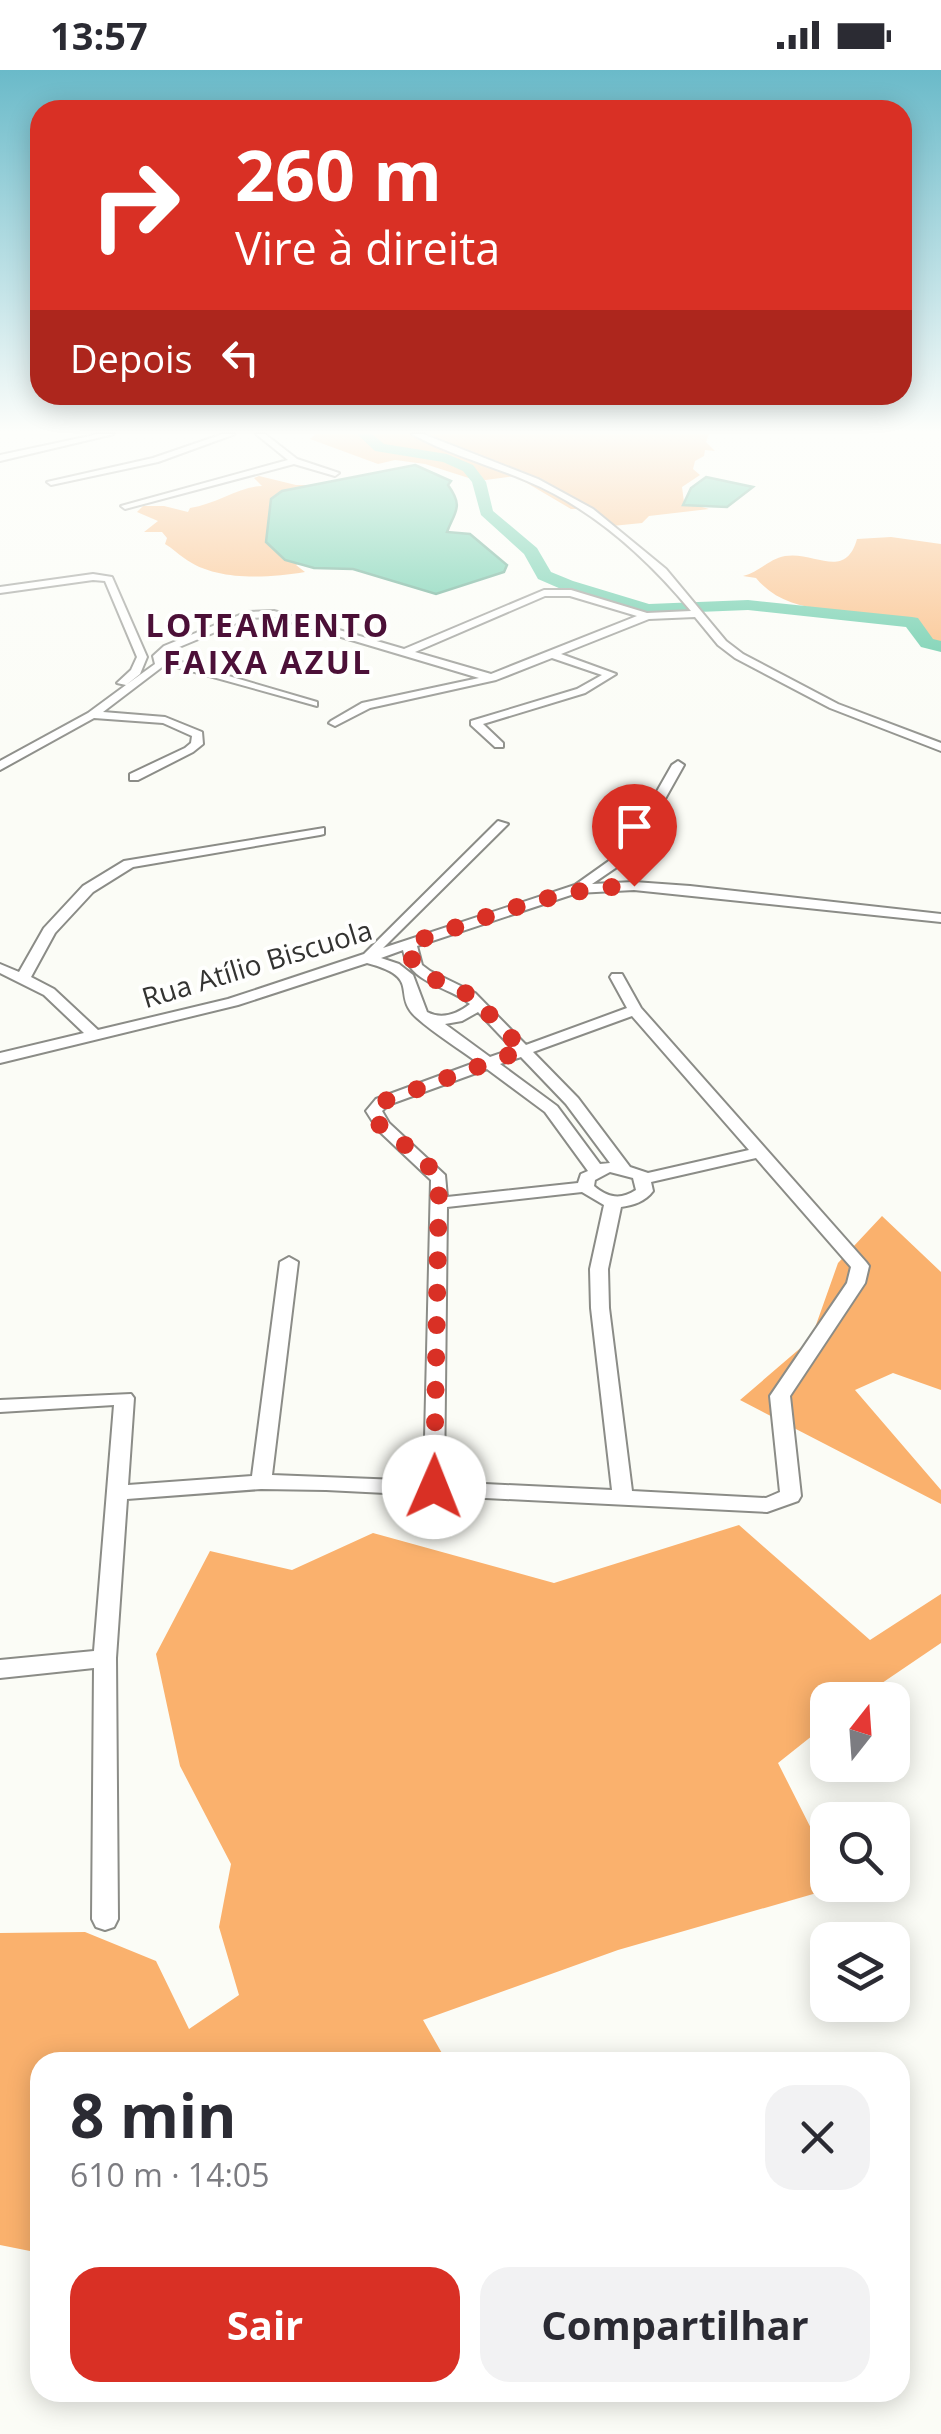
<!DOCTYPE html>
<html lang="pt">
<meta charset="utf-8">
<style>
:root{--surface:#fff;--page:#f2f2f3;--text:#2b2b33;--muted:#7c7c81;--accent:#d93025}
body{margin:0;font-family:"Open Sans",sans-serif;background:var(--page);color:var(--text);height:100vh;display:flex;flex-direction:column;font-size:38px;white-space:nowrap}
*{box-sizing:border-box;margin:0}
p{font-size:32px;color:var(--muted)}
.icon{flex:none;width:55px;height:55px;fill:none;stroke:currentColor;stroke-width:2;stroke-linecap:round;stroke-linejoin:round}
.map{position:relative;flex:1;overflow:hidden}
.drawer{position:absolute;left:30px;top:1982px;width:880px;height:350px;display:flex;flex-direction:column;background:var(--surface);border-radius:30px;box-shadow:0 5px 25px #0003}
.drawer>*{flex:none}
.hud{position:absolute;left:30px;top:30px;width:882px;height:305px;border-radius:30px;box-shadow:0 5px 25px #0003;background:#d93025;color:#fff;overflow:hidden}
.needle{width:65px;rotate:17deg}
.tools{position:absolute;left:810px;top:1612px;display:grid;gap:20px}
.tools a{display:grid;place-items:center;width:100px;height:100px;border-radius:20px;background:var(--surface);box-shadow:0 5px 25px #0003;font-size:50px}
.pin{position:absolute;display:grid;place-items:center;width:85px;height:85px;color:#fff;margin:-102px -42px;border-radius:50% 50% 50% 0;rotate:-45deg;box-shadow:0 0 10px #0007}
.pin .icon{rotate:45deg}
.me{position:absolute;width:110px;margin:-55px;rotate:1deg;stroke-linejoin:round;filter:drop-shadow(0 0 8px #0008)}
.turn{display:flex;align-items:center;gap:35px;height:210px;padding:0 40px;font-size:45px}
.turn .icon{width:130px;height:130px;stroke-width:2.5}
.turn b{display:block;font-size:70px;line-height:85px}
.then{display:flex;align-items:center;height:95px;padding:0 40px;background:#0003;gap:20px;font-size:38px}
.round{display:grid;place-items:center;flex:none;width:105px;height:105px;border-radius:30px;background:var(--page)}
.overview{display:flex;align-items:center;justify-content:space-between;height:170px;padding:0 40px}
h1{font-size:60px;font-weight:700;line-height:75px}
.action{display:flex;gap:20px;margin-top:auto;padding:20px 40px}
.action a{flex:1;height:115px;border-radius:30px;background:var(--accent);color:#fff;font-size:40px;font-weight:700;line-height:115px;text-align:center}
.action a+a{background:var(--page);color:var(--text)}
.status{display:flex;justify-content:space-between;align-items:center;height:70px;padding:0 50px;background:var(--surface);direction:ltr}
.status svg{height:28px;fill:currentColor}
.map>svg:first-child{display:block}
.forest{fill:#fab16d}
.water{fill:#4dc29a;stroke:#45977a;stroke-width:2.5}
.lines{fill:none;stroke-linecap:round;stroke-linejoin:round}
.river{fill:#4dc29a;fill-rule:evenodd}
.minor-casing{stroke:#8b8c87;stroke-width:4}
.minor{fill:#fff;fill-rule:evenodd}
.route{stroke:#d93025;stroke-width:18;stroke-dasharray:0 32.4}
.labels{text-anchor:middle;stroke-width:8;stroke-linejoin:round;paint-order:stroke}
.street-label{font-size:28px;fill:#333331;stroke:#fffffe}
.far-district-label{font-size:32px;font-weight:bold;letter-spacing:2.5px;fill:#4c1038;stroke:#fffffe}
</style>
<div class="status"><b>13:57</b><svg viewBox="0 0 49 12"><path d="M0 12V9h3v3zM5 12V6h3v6zM10 12V3h3v9zM15 12V0h3v12zM26 1h20v11H26zM47 4h2v5h-2z"/></svg></div>
<div class="map">
<svg width="941" height="2364" viewBox="0 0 941 2364">
<rect width="100%" height="100%" fill="#fbfcf6"/>
<!-- forest -->
<path class="forest" d="M316,364H709L706,372L715,381L705,380L704,386L695,391L693,399L700,405L682,417L684,432L709,439L649,446L642,453L612,456L586,439H571L515,406L478,411L425,394L395,390L378,394L310,369Z
M259,406L296,415H315L303,492L296,495L305,502C268,508 216,512 184,488C178,484 172,478 165,474L167,468L162,462H144L158,451L137,442L143,436H164L188,442L190,438C216,434 241,416 262,416L254,408Z
M891,467L941,474V577C927,566 913,557 894,551C846,534 791,550 756,508L743,506C759,502 769,489 785,486C815,481 845,511 857,469Z
M882,1146L941,1202V1320L893,1303L855,1320L941,1420V1434L740,1330L811,1269L838,1193Z
M739,1455L870,1570L941,1524V1573L857,1630H828L827,1654L778,1693L827,1790L828,1815L841,1816L618,1880L423,1950L447,1992H40V2183L0,2175V1863L85,1862L156,1891L189,1959L239,1925L219,1857L231,1794L180,1696L156,1584L210,1481L292,1500L373,1463L554,1513Z"/>
<!-- water -->
<path class="water" d="M415,395L451,411L448,415C464,437 455,441 447,462L470,464L507,495L504,502L436,524L353,499L314,498L285,490L266,472L271,429L282,421Z
M706,407L753,417L727,437L683,435L691,418Z"/>
<g class="lines">
<!-- river -->
<path class="river" d="M357,364H372L384,374L447,384L473,395L486,412L493,441L537,478L551,502L573,511L649,534L748,530L912,547L918,548L933,569L941,571V582L921,577L906,557L748,540L648,544L561,519L538,509L524,484L481,445L472,412L463,401L443,392L375,381Z"/>
<!-- minor casing -->
<g class="minor-casing">
<path id="minor" d="M99,364H114L0,391V385Z
M223,364H235L158,392L51,415L47,412L153,388Z
M256,364H265L297,389L339,403L335,406L294,394L125,439L121,436L288,390Z
M412,364H423L538,409L593,439L666,499L726,571L743,584L838,634L941,673V681L830,638L735,588L718,575L695,547L649,549L561,584L616,604L585,623L483,654L503,673V677H495L471,655V651L577,619L602,605L552,588L496,610L370,638L335,656L329,653L331,651L362,633L479,608L274,547L249,548L172,580L164,587L317,632V636L166,594L103,642L165,647L202,662L203,674L193,682L138,710H130V704L185,678L191,673L192,666L163,653L94,648L0,700V691L88,643L126,615L117,613L131,600L137,587L105,511L93,510L0,523V517L93,504L112,507L147,587L140,604L126,615L155,594L153,586L164,576L247,542L274,541L404,579L544,520H571L647,543L691,541C647,488 592,438 527,411C490,395 447,384 412,364ZM545,526H570L637,546L491,604L415,582Z
M678,691L684,695L633,786L592,814L634,812L690,816L941,844V852L634,820L577,823L417,876L422,895L430,901L475,923L526,975L627,938L610,907L612,904H622L641,938L866,1192L869,1196L865,1213L790,1326L801,1426L798,1431L767,1442L326,1420L261,1419L127,1429L116,1588L118,1849L114,1857L105,1860L96,1857L92,1849L94,1598L0,1608V1590L94,1581L114,1335L0,1342V1330L131,1324L134,1328L128,1415L252,1406L280,1192L289,1187L298,1192L272,1405L424,1411L431,1110L378,1060L366,1041L376,1029L477,992C458,978 435,964 417,948C390,924 424,908 367,893L238,935L0,993V983L84,963L44,925L0,903V894L19,902L44,858L83,816L124,791L324,758V764L320,765L133,797L93,822L55,863L31,907L54,919L98,960L228,929L364,884L498,751L508,754L383,878L575,815L623,781L672,695ZM403,880C409,914 447,915 470,934C457,944 442,950 427,942L413,905L399,894L381,888ZM478,942L513,979L490,987L445,954L462,951ZM632,946L749,1080L648,1103L630,1097L578,1028L533,982ZM521,987L566,1034L610,1093L600,1094L557,1036L500,994ZM487,999L545,1042L588,1101L581,1104L578,1113L447,1127L445,1105L389,1053L382,1041L388,1035ZM756,1088L851,1197L847,1213L770,1326L780,1422L766,1428L632,1421L609,1238L608,1199L621,1137C633,1135 645,1132 653,1121L651,1112ZM610,1102L633,1108L636,1120C621,1130 608,1128 594,1116L595,1110ZM582,1122L604,1135L590,1199L591,1238L612,1420L444,1412L447,1137Z"/>
</g>
<!-- minor -->
<use href="#minor" class="minor"/>
</g>
<!-- sky -->
<linearGradient id="sky" x2="0" y2="1"><stop stop-color="#6abac9"/><stop offset="0.52" stop-color="#fdfefb"/><stop offset="1" stop-color="#fdfefb" stop-opacity="0"/></linearGradient>
<rect width="941" height="695" fill="url(#sky)"/>
<g class="lines">
<!-- route -->
<path class="route" d="M434,1417L439,1110L424,1090L376,1052L374,1041L382,1032L523,980L472,926L427,906L410,887V873C484,849 555,817 634,816"/>
</g>
<g class="labels">
<!-- street labels -->
<g class="street-label">
<text transform="translate(257 894) rotate(-17)" y="10">Rua Atílio Biscuola</text>
</g>
<!-- far-district labels -->
<g class="far-district-label">
<text x="268" y="567">LOTEAMENTO<tspan x="268" dy="37">FAIXA AZUL</tspan></text>
</g>
</g>
</svg>
<div class="tools">
<a><svg class="needle" viewBox="-14 -14 28 28"><path d="M0-13l5 13h-10z" fill="#e53935"/><path d="M0 13l5-13h-10z" fill="#7c7c81"/></svg></a>
<a><svg class="icon" aria-label="search" viewBox="0 0 24 24"><circle cx="10" cy="10" r="6"/><path d="M15 15l6 6"/></svg></a>
<a><svg class="icon" aria-label="layers" viewBox="0 0 24 24"><path d="M12 4l9 5-9 5-9-5zM3 14l9 5 9-5"/></svg></a>
</div>
<div class="pin" style="left:634px;top:816px;background:#d93025"><svg class="icon" aria-label="arrive" viewBox="0 0 24 24"><path d="M6 21V4h12l-3 4 3 4H6"/></svg></div>
<svg class="me" style="left:434px;top:1417px" viewBox="-20 -20 40 40"><circle r="19" fill="#fff"/><path d="M0-13L10 11 0 6-10 11z" fill="#d93025"/></svg>
<div class="hud">
<div class="turn"><svg class="icon" aria-label="right" viewBox="0 0 24 24"><path d="M7 20v-9h11M14 6l5 5-5 5"/></svg><div><b>260 m</b>Vire à direita</div></div>
<div class="then">Depois<svg class="icon" aria-label="left" viewBox="0 0 24 24"><path d="M17 20v-9H6M10 6l-5 5 5 5"/></svg></div>
</div>
<section class="drawer">
<div class="overview"><div><h1>8 min</h1><p>610 m · 14:05</p></div><a class="round"><svg class="icon" aria-label="close" viewBox="0 0 24 24"><path d="M6 6l12 12M18 6L6 18"/></svg></a></div>
<div class="action"><a>Sair</a><a>Compartilhar</a></div>
</section>
</div>
